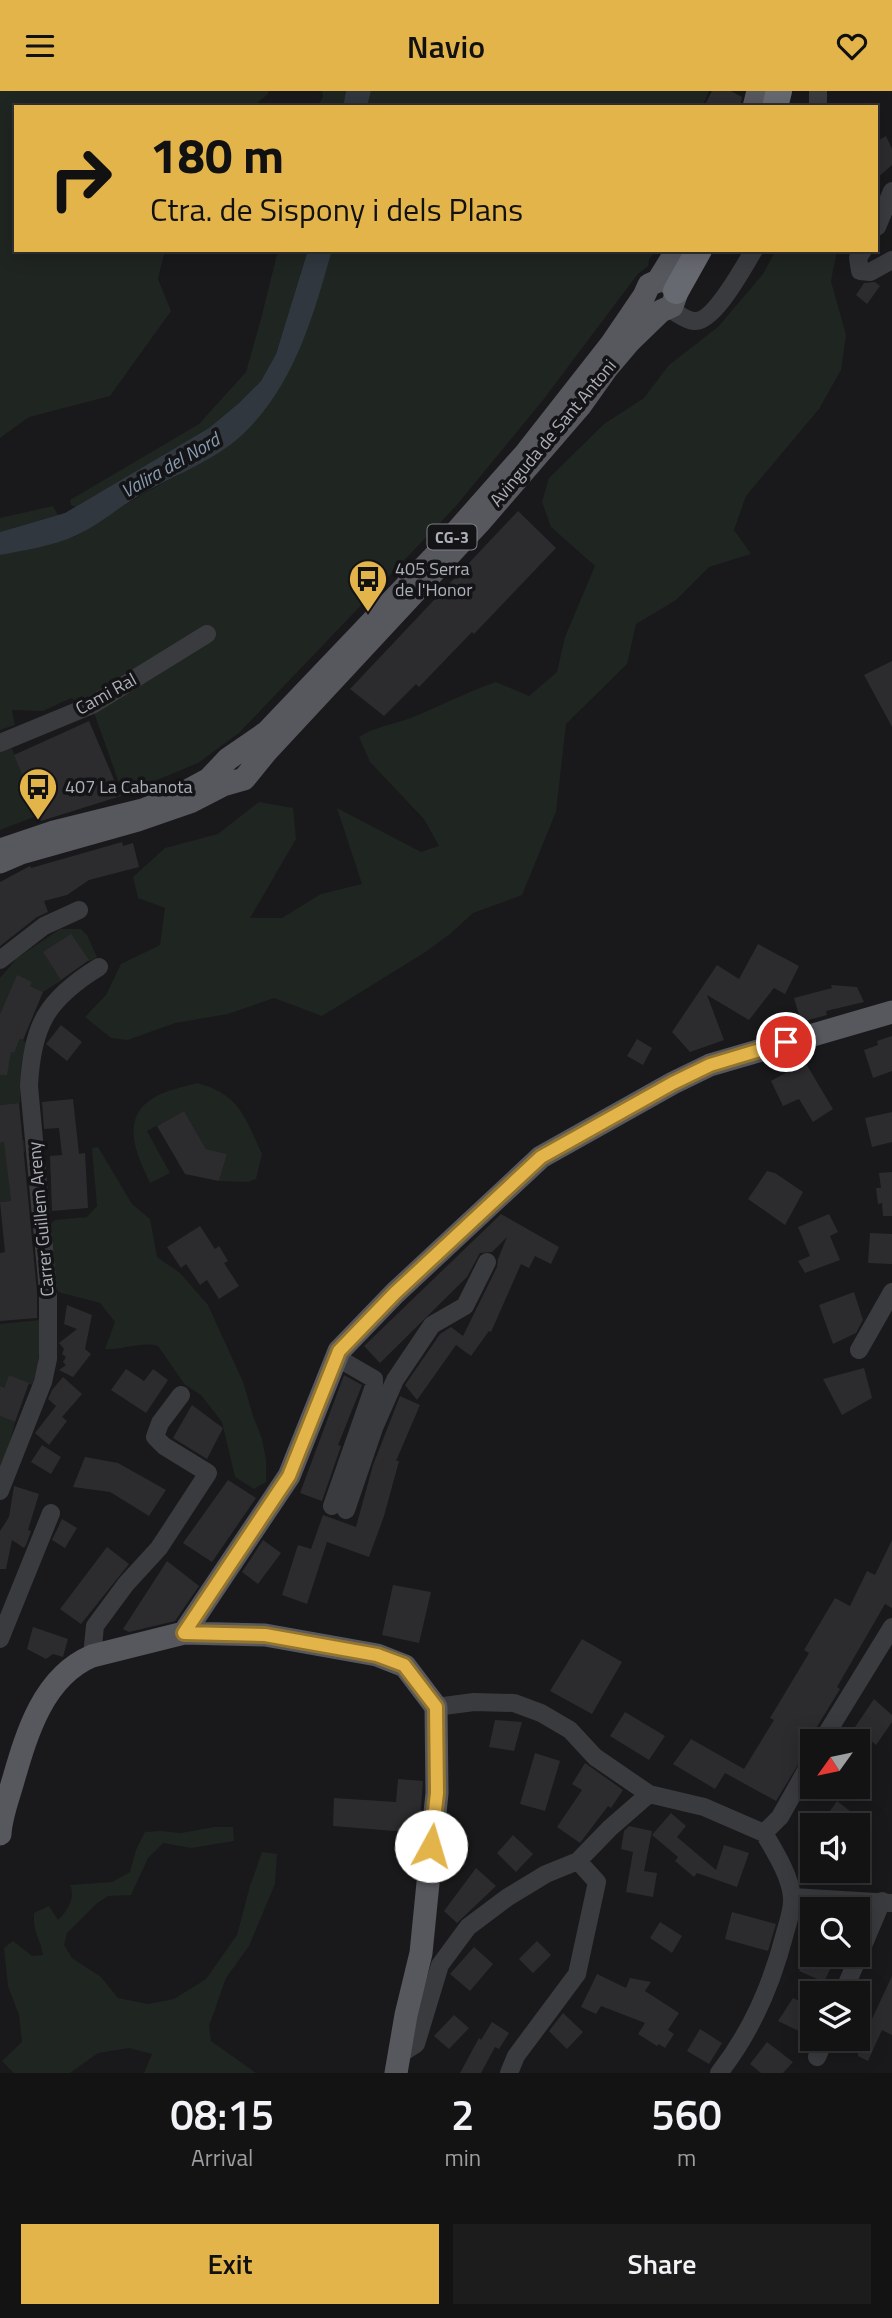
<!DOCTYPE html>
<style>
:root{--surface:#131314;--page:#1c1c1d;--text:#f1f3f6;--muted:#9d9ea0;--line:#323234;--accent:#e2b44a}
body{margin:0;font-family:"Titillium Web",sans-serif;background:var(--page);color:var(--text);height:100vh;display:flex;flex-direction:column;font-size:26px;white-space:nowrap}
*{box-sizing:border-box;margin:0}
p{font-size:23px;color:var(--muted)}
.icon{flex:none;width:38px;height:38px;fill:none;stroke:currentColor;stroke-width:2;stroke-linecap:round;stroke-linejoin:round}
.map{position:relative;height:1982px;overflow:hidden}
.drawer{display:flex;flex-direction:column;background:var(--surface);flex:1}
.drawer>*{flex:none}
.hud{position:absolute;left:14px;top:14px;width:864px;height:147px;border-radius:0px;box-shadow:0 4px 18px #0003,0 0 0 2px var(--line);background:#e2b44a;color:#111;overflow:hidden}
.needle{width:46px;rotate:237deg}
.fabs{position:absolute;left:800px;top:1638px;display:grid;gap:14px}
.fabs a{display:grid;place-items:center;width:70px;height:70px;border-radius:0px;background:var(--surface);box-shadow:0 4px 18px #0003,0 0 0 2px var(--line);font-size:35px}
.pin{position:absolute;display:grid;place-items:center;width:60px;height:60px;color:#fff;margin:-30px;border:4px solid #fff;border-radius:50%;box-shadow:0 2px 7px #0007}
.me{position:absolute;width:77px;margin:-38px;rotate:6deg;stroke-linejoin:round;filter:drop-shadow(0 0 5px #0008)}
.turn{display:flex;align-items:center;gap:24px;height:147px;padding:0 21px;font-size:32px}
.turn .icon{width:91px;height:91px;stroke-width:2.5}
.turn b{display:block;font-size:49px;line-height:60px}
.eta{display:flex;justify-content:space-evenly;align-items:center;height:119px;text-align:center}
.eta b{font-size:42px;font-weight:600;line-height:49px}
.cta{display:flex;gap:14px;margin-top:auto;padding:14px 21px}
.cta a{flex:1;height:80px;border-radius:0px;background:var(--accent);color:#111;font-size:28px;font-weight:600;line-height:80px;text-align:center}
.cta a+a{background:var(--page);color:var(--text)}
header{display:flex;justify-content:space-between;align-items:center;height:91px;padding:0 21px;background:var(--accent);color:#111;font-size:32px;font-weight:600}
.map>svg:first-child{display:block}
.green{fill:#1f2520}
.water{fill:#30373e}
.building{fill:#2c2c2f}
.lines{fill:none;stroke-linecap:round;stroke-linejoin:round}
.minor{stroke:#3a3b3f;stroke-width:18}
.major{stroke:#56585e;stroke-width:23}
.highway{stroke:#676970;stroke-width:26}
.route-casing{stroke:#937530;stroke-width:18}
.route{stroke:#e2b44a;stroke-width:12}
.labels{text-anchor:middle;stroke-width:7;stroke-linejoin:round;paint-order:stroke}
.shield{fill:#141416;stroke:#7e8188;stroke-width:2}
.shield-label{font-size:16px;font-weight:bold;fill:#acb0b9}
.street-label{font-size:18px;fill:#acb0b9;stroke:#141416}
.poi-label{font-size:18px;fill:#acb0b9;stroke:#141416;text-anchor:start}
.water-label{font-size:19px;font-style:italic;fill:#879cb1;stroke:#141416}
</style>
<header><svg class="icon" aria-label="menu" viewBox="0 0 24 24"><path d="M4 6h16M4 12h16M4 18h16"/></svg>Navio<svg class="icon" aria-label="heart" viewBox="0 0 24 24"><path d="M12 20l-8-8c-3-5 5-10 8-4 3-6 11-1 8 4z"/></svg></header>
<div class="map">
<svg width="892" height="1982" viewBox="0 0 892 1982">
<rect width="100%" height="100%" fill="#19191b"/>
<!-- green -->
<path class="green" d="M0,0H269L268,3L252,16H16V159H165L158,188L171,220L110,305L29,326L0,347Z
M322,0H346L343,16H317L323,6Z
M371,0H709L702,16H367Z
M278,159H308L276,263L261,290L239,312L209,337L75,416L71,414L70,409L199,333L246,281L261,228Z
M332,159H656L649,169L648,175L637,184L543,309L456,415L239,642L198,672L123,703L93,619L71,607L43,620L12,619L15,634L0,639V464L76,445L143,403L207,368L306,240L317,209Z
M776,159H837L831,190L846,244L841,279L819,318L746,405L734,439L751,463L709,476L676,509L636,533L627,573L566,633L556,721L522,804L473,822L450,843L424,862L322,925L274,907L228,923L175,932L128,949L111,947L85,926L106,904L121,873L160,854L165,817L138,807L133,786L165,757L218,743L259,711L293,717L296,748L250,827H282L321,803L362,793L337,717L421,761L439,755L424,728L370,671L359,646C373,637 389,634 405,629C435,618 464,602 496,591L529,605L557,581L565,546L595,475L551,436L542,411L549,387L604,333L644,307L669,274L718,236L763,183Z
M53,415L58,424L0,441V427Z
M11,655L39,724L0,739V657Z
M60,838H81L87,844L97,866L90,870L44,862L62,889L43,901L30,895L31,891L17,885L0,923V887L17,867Z
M20,948L26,951L21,975L20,1012L0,1014V971L11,961L14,962Z
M197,992C240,1003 245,1027 262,1063L256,1088L248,1091L219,1090L227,1063L206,1058L184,1020L147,1040L170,1082L150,1092C136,1062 119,1026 155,1006C167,999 184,996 197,992Z
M24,1049L25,1061L6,1063L11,1110L0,1111V1052Z
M98,1056L132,1113L150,1128L157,1166L180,1182L208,1214L243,1291L253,1325L262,1348L266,1369V1391L254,1398L235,1386L222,1331L201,1304L185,1294L158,1255C140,1250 124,1259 105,1258L115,1231L100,1212L58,1201L49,1152L50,1134L55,1129L87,1126L97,1115L92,1057Z
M41,1229L38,1278L32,1294L9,1284L4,1297H0V1233Z
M0,1325L15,1331C11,1348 7,1362 0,1377Z
M214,1736H233L234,1750L191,1757L163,1752L148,1767L131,1804L108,1805L96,1813L67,1842L64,1854L72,1867L101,1886L118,1907L148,1913L174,1908L206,1888L237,1844L250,1795L262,1761L277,1763L275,1793L249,1855L226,1887L209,1935L211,1950L256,1982H144L152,1963L129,1957L98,1962L70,1982H14L2,1970L22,1951L19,1924L8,1895L4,1857L13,1850L32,1865L43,1864C40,1846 33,1843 34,1822L49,1815L58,1829C67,1821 76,1807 70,1794L112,1791L130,1781L136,1759L145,1741L161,1740L181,1742Z"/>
<!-- water -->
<path class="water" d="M346,0H371L367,16H343Z
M308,159H332C313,226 294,295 242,344C215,369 177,383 145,401C122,414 102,432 77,444C54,455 25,459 0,464V441L65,422L209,337L239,312L261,290L276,263Z"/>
<!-- building -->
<path class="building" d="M712,0H731L742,6L740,16H704Z
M886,45L892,58V74L877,87V50Z
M875,191L880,195L867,213L856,204L864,192Z
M518,420L556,457L474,543L472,541L419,596L416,593L384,625L350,598Z
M892,570V636L864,584Z
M89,630L121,705L41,730L14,664Z
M122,751L123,755L133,752L139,776L89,789L67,804L44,810L48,821L37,826L0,855V791L30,775L31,777Z
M71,843L89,869L61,889L43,861Z
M758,853L799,875L785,903L774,897L749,929L707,904L724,949L690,961L672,941L717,874L739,888Z
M17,884L32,891L30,895L43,901L23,949L20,948L14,962L11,961L7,984H0V923Z
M831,894L857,896L864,911L826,920L827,924L801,931L794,907L832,897Z
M61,934L82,951L67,970L46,953Z
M892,945V980L873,987L864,959L878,954L877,950Z
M637,948L652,957L643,974L627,965Z
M805,971L833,1018L813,1031L799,1008L783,1015L771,990Z
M73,1008L79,1063L85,1062L88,1117L52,1120L50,1065L62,1064L59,1037L44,1038L42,1011Z
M19,1012L37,1201V1227L0,1230V1162L5,1161L0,1111L11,1110L4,1051L0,1052V1014Z
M184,1020L206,1058L227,1063L219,1090L185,1083L157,1035Z
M892,1021V1051L872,1056L865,1027Z
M767,1080L775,1082L803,1101L785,1134L748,1108Z
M892,1081V1125H883L882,1112L878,1113L876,1097H881L879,1082Z
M501,1123L559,1156L551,1173L535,1165L529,1177L521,1173L491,1241L489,1240L471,1265L456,1254L417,1309L405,1294L440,1243L451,1236L463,1245L497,1176L498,1168L507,1146L492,1161L480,1162L467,1186L380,1272L364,1255Z
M829,1123L838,1141L830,1145L840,1169L805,1182L798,1170L810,1165L798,1136Z
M200,1135L215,1158L219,1155L228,1170L224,1172L239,1195L219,1208L207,1189L200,1194L186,1173L181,1177L167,1156Z
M870,1142L892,1143V1173L868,1172Z
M854,1201L863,1229L856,1242L833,1253L819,1214Z
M67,1214L92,1224L85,1258L91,1263L73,1286L59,1279L66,1274L63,1271L66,1266L62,1263L64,1258L59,1252L77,1238L64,1233Z
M864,1277L872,1307L842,1324L823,1288Z
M126,1278L144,1290L153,1278L168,1289L146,1322L111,1299Z
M9,1284L29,1292L15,1331L0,1325V1295L4,1297Z
M344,1284L362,1294L338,1354L341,1355L322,1410L300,1402Z
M63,1286L82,1303L62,1326L67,1330L49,1354L35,1342L56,1315L48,1308L52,1299Z
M400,1305L420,1314L396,1370H399L384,1425L369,1466L327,1451L307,1513L282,1504L298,1454L311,1458L323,1424L356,1436L373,1374Z
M192,1314L223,1337L207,1368L173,1347Z
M42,1354L61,1366L51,1383L31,1371Z
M85,1366L118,1372L166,1399L149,1425L110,1401L73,1396Z
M228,1389L256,1407L212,1471L183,1452Z
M14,1395L39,1403L28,1439L31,1440L26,1454L24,1457L12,1449L6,1478H0V1440L9,1426Z
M62,1428L77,1437L65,1457L52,1449Z
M263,1449L281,1462L258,1493L242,1481Z
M892,1449V1517L885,1513L837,1596L840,1598L812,1644L807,1659L776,1710L725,1682L715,1698L673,1673L691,1648L744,1678L774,1629L770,1627L809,1562L804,1559L835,1507L850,1515L867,1480L875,1484Z
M107,1456L129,1473L81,1533L60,1518Z
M167,1470L199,1495L175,1530L129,1541L123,1538Z
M393,1494L431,1501L419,1552L382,1544Z
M33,1536L68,1548L63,1566L53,1563L46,1568L27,1558Z
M582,1548L622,1571L592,1623L550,1600Z
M874,1608L892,1624V1631L876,1654L855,1636Z
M625,1621L665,1645L649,1669L610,1645Z
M495,1629L522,1631L514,1660L489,1656Z
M535,1662L560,1670L545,1720L520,1713Z
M585,1672L623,1699L611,1717L608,1715L580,1752L557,1736L582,1699L572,1693Z
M398,1688L423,1690L419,1742L333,1735L334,1707L396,1711Z
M837,1710L859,1727L853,1734H820Z
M671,1722L686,1735L677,1746L716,1779L724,1754L749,1762L737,1796L697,1782L694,1786L675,1770L678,1766L652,1744Z
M629,1735L652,1740L644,1780L657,1782L653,1806L626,1801L633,1761L621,1758L624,1740Z
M513,1744L533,1763L516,1781L497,1762Z
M476,1777L496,1795L457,1832L444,1820Z
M732,1821L776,1833L768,1860L725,1848Z
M660,1831L682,1845L672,1862L650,1847Z
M537,1850L551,1864L533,1882L519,1868Z
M474,1856L493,1873L470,1900L450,1883Z
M806,1864H837L824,1891L799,1880Z
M597,1883L626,1897L630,1887L651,1891L645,1900L679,1922L668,1939L674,1943L665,1957L659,1953L657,1955L638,1943L645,1932L601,1915L596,1923L581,1916Z
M892,1885V1944L882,1939L868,1970L858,1965V1940L865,1943Z
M793,1907L812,1916V1928L803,1942L778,1930Z
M563,1922L583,1941L567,1958L549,1940Z
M454,1924L469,1937L449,1958L434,1945Z
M492,1931L509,1942L499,1958L495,1956L481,1982H460L479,1947L481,1949Z
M700,1938L722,1952L709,1973L687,1960Z
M767,1951L793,1971L783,1982H761L750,1973Z"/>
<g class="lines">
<!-- minor -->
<path class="minor" d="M818,0V16
M877,136L892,100
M863,159L858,167L860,180L870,181L892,169
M669,218C676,221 686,230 694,230C714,232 744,175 754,159
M0,652L92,614L207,543
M0,869L44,835L79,819
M859,1259L892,1201
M0,1400L43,1291L48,1268V1200L29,995C32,934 47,908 99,876
M332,1415L374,1295V1288L336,1266
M346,1419L374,1337L395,1289L432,1234L465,1215L487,1171
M0,1548L51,1422
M92,1565L95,1535L126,1493L159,1457L208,1382L164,1355L155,1346L160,1332L181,1304
M436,1616L474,1611L514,1612L541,1622L570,1639L595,1666L649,1703L704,1716L764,1742
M822,1650L892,1536
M764,1742L780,1726L812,1669
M793,1806L892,1812
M843,1902L882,1810
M399,1964L416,1953L440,1874L468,1836L508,1806L546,1783L578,1770L610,1737L649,1703
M817,1966L825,1948
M509,1982L516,1965L577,1883L597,1791L578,1770
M719,1982C752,1940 772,1893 785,1842C788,1831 793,1818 792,1806C790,1784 775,1761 764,1742"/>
<!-- major -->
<path class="major" d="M754,16L758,0
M659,188L677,159
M0,759L54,741L143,719L174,707L209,688L228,668L267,641L432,468L525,363L612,252L644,205L649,194L662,188L674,195L676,204L672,215L661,220L629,251L607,277L580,315L479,432L266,661L244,688L223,694L190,711L138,729L21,762L0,771
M184,1542L289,1385L339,1260L395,1202L541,1066L673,992L710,974L892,921
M0,1743C1,1725 8,1708 13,1690C27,1642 43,1586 92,1565L184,1542L265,1544L377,1564L405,1575L436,1616L437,1702L421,1862L406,1924L396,1982"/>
<!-- highway -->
<path class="highway" d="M775,16L779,0
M676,200L699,159"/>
</g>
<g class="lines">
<!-- route casing -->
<g class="route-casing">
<path id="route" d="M431,1755L437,1702L436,1616L404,1574L377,1564L265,1544L184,1542L289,1385L339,1260L395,1202L541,1066L673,992L710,974L786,951"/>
</g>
<!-- route -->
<use href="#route" class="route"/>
</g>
<!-- icons -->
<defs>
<g id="bus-pin" transform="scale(2.0125)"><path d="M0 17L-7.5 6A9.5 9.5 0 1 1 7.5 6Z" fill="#e2b44a" stroke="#141416"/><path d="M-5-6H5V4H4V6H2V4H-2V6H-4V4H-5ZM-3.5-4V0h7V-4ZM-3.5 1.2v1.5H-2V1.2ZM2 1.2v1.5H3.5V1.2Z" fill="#111"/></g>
</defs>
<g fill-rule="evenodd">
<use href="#bus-pin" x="368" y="488"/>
<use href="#bus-pin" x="38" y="696"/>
</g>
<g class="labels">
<!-- shield labels -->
<rect class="shield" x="427.5" y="433.5" width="49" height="25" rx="5"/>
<g class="shield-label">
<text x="452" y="452">CG-3</text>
</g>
<!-- street labels -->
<g class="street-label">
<text transform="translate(553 342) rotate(-50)" y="6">Avinguda de Sant Antoni</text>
<text transform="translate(106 603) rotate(-29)" y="6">Cami Ral</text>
<text transform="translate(41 1128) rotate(-95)" y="6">Carrer Guillem Areny</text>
</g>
<!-- poi labels -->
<g class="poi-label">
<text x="395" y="484">405 Serra<tspan x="395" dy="21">de l'Honor</tspan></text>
<text x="65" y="702">407 La Cabanota</text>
</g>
<!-- water labels -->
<g class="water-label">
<text transform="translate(170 374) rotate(-30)" y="7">Valira del Nord</text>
</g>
</g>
</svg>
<div class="fabs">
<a><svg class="needle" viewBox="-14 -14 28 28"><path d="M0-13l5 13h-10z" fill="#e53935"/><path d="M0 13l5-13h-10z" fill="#9d9ea0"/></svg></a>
<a><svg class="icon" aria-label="sound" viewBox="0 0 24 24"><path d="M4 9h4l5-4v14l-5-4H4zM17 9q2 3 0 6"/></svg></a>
<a><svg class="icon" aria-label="search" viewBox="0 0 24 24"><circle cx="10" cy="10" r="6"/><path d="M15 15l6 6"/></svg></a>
<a><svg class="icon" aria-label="layers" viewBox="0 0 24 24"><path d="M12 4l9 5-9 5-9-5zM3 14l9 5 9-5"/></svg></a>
</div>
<div class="pin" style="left:786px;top:951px;background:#d93025"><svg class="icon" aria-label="arrive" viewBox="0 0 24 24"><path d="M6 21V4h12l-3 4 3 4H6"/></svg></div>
<svg class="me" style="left:431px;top:1755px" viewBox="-20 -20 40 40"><circle r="19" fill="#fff"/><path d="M0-13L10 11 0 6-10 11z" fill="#e2b44a"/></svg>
<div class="hud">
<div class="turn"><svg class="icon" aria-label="right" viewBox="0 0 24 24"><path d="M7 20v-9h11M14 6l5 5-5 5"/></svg><div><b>180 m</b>Ctra. de Sispony i dels Plans</div></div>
</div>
</div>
<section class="drawer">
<div class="eta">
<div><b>08:15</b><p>Arrival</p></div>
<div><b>2</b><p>min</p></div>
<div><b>560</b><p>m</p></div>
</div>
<div class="cta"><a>Exit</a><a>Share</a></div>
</section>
